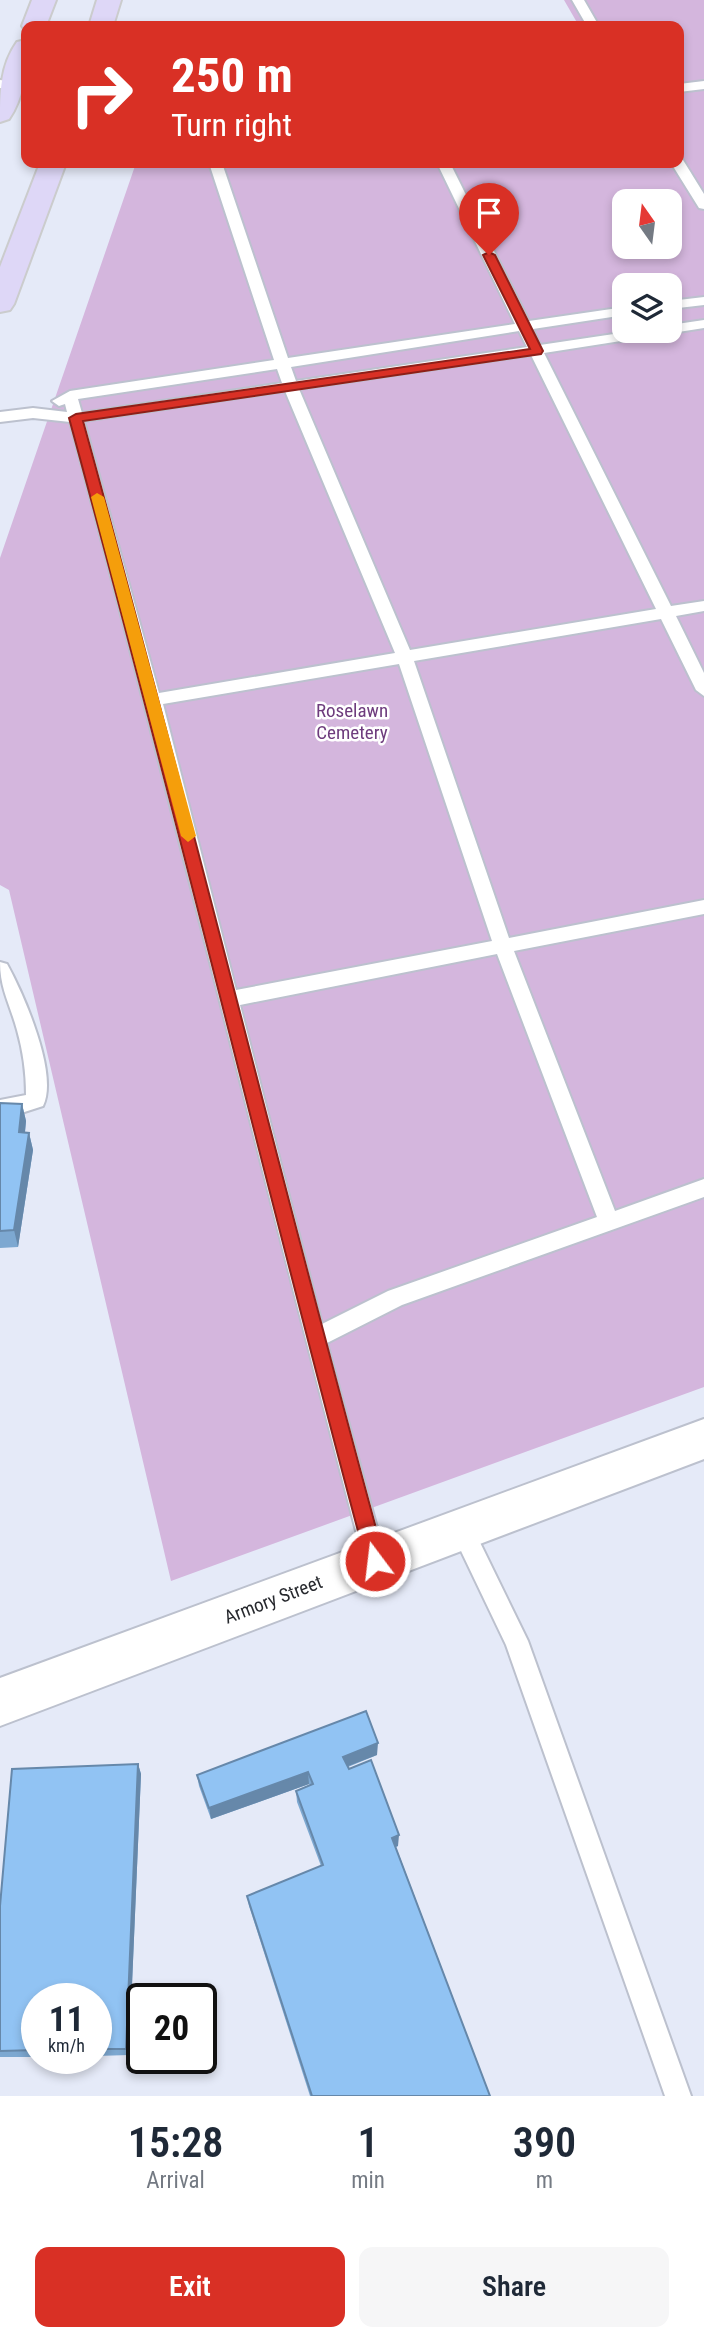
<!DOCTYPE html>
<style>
:root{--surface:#fff;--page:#f6f6f7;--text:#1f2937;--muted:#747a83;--accent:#d93025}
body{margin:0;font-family:"Roboto Condensed",sans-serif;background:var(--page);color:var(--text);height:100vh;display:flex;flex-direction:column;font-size:26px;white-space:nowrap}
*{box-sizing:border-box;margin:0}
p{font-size:23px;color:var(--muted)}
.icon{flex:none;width:38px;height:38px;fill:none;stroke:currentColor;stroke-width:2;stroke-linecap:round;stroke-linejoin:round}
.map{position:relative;height:2096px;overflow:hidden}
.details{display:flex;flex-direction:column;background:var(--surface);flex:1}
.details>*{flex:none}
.guide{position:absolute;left:21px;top:21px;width:663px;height:147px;border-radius:14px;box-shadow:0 4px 10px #0003;background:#d93025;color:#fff;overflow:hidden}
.needle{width:46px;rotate:346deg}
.buttons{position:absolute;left:612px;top:189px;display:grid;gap:14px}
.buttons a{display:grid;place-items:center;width:70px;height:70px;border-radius:14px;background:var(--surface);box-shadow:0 4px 10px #0003;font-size:35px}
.speed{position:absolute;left:21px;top:1983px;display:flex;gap:14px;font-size:35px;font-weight:700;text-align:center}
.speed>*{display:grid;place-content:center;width:91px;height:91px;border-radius:50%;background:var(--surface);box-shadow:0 4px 10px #0003;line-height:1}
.speed small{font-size:18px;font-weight:400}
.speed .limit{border:4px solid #111;border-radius:10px;background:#fff;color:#111}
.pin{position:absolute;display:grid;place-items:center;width:60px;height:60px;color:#fff;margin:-72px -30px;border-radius:50% 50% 50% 0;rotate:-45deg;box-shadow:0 0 7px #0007}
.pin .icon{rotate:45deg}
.me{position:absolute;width:77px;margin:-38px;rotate:345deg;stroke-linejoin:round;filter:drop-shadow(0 0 5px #0008)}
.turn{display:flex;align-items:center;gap:24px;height:147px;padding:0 35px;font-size:32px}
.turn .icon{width:91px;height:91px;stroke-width:2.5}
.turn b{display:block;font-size:49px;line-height:60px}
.eta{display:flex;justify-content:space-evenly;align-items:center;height:119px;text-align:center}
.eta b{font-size:42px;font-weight:600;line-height:49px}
.action{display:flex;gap:14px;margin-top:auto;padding:14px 35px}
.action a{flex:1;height:80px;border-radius:14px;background:var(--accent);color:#fff;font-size:28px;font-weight:600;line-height:80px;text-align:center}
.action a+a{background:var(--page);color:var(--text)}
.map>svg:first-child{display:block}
.green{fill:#d4b6dd;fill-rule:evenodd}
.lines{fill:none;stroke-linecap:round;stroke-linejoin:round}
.service-casing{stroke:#bcc1ce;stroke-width:4}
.minor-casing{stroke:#bcc1ce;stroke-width:4}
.primary-casing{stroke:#cbcccd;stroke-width:4}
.service{fill:#fff;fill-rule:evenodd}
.minor{fill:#fff;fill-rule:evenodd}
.primary{fill:#ded7f7;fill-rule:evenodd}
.wall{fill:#7da8d1}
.shaded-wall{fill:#68a}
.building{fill:#91c3f3;stroke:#68a;stroke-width:2}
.route{fill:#d93025;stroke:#8d1f18;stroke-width:2}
.slow{fill:#f59e0b}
.labels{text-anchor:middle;stroke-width:5;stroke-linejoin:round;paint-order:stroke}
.park-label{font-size:19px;fill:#6e3c7d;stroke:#fff}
.street-label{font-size:19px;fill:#27292e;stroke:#fff}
</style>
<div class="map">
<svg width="704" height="2096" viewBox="0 0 704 2096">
<rect width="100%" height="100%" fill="#e5eaf8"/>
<!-- green -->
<path class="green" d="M564,0H704V1387L171,1581L9,890L0,885V558L136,163H679V26H579ZM625,201H670V247H625ZM625,285H670V331H625Z"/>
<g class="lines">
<!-- service casing -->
<g class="service-casing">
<path id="service" d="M572,0H584L599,26H587Z
M0,80L26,84V92L0,88Z
M704,81V89L679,92V84Z
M679,159L683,160L704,194V209L699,208L671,163H679Z
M209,163H222L288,358L515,324L437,163H450L529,321L625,307V315L533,329L540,345L634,331H670V325L704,320V328L544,353L671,606L704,601V611L676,616L704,673V696L696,690L661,619L414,661L509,938L704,900V914L514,951L615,1211L704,1179V1197L402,1305L327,1343L386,1561L383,1569L375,1572L367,1569L364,1561C263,1182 172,801 70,422L33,418L0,422V412L33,408L67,412L65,404L59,406L52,401L70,391L274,360ZM519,331L527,347L296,381L291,367ZM531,355L656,609L410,650L299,389ZM277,369L282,383L82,413L78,399ZM285,391L395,653L159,693L84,421ZM399,664L492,941L236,990L163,704ZM497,954L597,1217L388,1291L322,1324L240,1005Z
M704,297V305L670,309V301Z
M0,962L7,964C23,993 59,1074 43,1106L12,1116H0V1100L26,1095C26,1073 23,1051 17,1030C10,1004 0,989 0,962Z
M462,1519L470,1522L528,1641L691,2096H665L506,1645L451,1530L454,1522Z"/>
</g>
<!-- minor casing -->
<g class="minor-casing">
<path id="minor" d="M704,1419V1459L0,1726V1678Z"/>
</g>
<!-- primary casing -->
<g class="primary-casing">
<path id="primary" d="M32,0H56L46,26H26V31L22,26Z
M97,0H121L113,26H89Z
M26,40C27,67 25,96 9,119L0,122C0,93 0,66 17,42Z
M40,163H66L14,304L10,310L0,312V267Z"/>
</g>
<!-- service -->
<use href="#service" class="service"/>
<!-- minor -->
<use href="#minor" class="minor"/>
<!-- primary -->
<use href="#primary" class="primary"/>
</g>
<!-- wall -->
<path class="wall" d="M0,1103L22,1104L26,1121L25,1133H29L33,1150L18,1247L0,1248Z
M377,1755L348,1767L398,1846L396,1847L490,2096H310L249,1906L247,1896L321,1866L297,1802L296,1791L310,1785L309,1784L211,1819L199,1786L197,1775Z
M138,1764L141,1774L129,2055L96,2056V1998H37V2057H0V1906Z"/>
<!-- shaded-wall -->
<path class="shaded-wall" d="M22,1104L26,1121L23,1150L19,1132Z
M29,1133L33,1150L18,1247L14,1230Z
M378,1743L377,1755L343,1768V1757Z
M138,1764L141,1774L129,2055L126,2049Z
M308,1772L309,1784L211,1819L209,1808Z
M399,1835L398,1846L392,1848V1838Z"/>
<!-- building -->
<path class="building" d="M0,1103L22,1104L19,1132L29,1133L14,1230L0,1231Z
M366,1711L378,1743L343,1757L349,1769L371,1760L399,1835L392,1838L490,2096H312L247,1896L323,1865L296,1791L313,1784L308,1772L209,1808L197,1775Z
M138,1764L126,2049H96V1998H37V2050L0,2051V1906L12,1769Z"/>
<!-- route -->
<path class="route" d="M489,252L495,255L543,351L541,354L83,421C188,800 281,1182 385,1561L382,1568L375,1570L369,1568L366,1561C264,1181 173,798 69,418L76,414L530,349L483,255Z"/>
<!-- slow -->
<path class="slow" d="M97,493L104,497L196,836L188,842L181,836L91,497Z"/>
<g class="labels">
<!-- park labels -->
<g class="park-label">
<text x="352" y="717">Roselawn<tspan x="352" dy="22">Cemetery</tspan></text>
</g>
<!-- street labels -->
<g class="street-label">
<text transform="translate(273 1599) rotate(-21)" y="7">Armory Street</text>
</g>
</g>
</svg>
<div class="buttons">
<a><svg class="needle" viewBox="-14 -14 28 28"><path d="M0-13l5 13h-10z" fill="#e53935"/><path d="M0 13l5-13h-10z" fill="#747a83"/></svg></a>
<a><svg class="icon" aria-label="layers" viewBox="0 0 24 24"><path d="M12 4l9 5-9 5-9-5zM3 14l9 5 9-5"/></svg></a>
</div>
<div class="speed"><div>11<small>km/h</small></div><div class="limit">20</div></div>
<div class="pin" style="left:489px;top:255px;background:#d93025"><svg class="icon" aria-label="arrive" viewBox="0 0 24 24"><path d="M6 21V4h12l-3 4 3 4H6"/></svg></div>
<svg class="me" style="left:375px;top:1561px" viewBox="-20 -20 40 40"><circle r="17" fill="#d93025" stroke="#fff" stroke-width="3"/><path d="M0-11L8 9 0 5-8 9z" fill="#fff"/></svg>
<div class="guide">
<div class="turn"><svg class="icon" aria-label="right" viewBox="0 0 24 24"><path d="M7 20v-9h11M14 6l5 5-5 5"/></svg><div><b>250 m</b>Turn right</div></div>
</div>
</div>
<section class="details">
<div class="eta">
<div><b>15:28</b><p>Arrival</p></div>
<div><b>1</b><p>min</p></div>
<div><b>390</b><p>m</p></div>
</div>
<div class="action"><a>Exit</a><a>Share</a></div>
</section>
